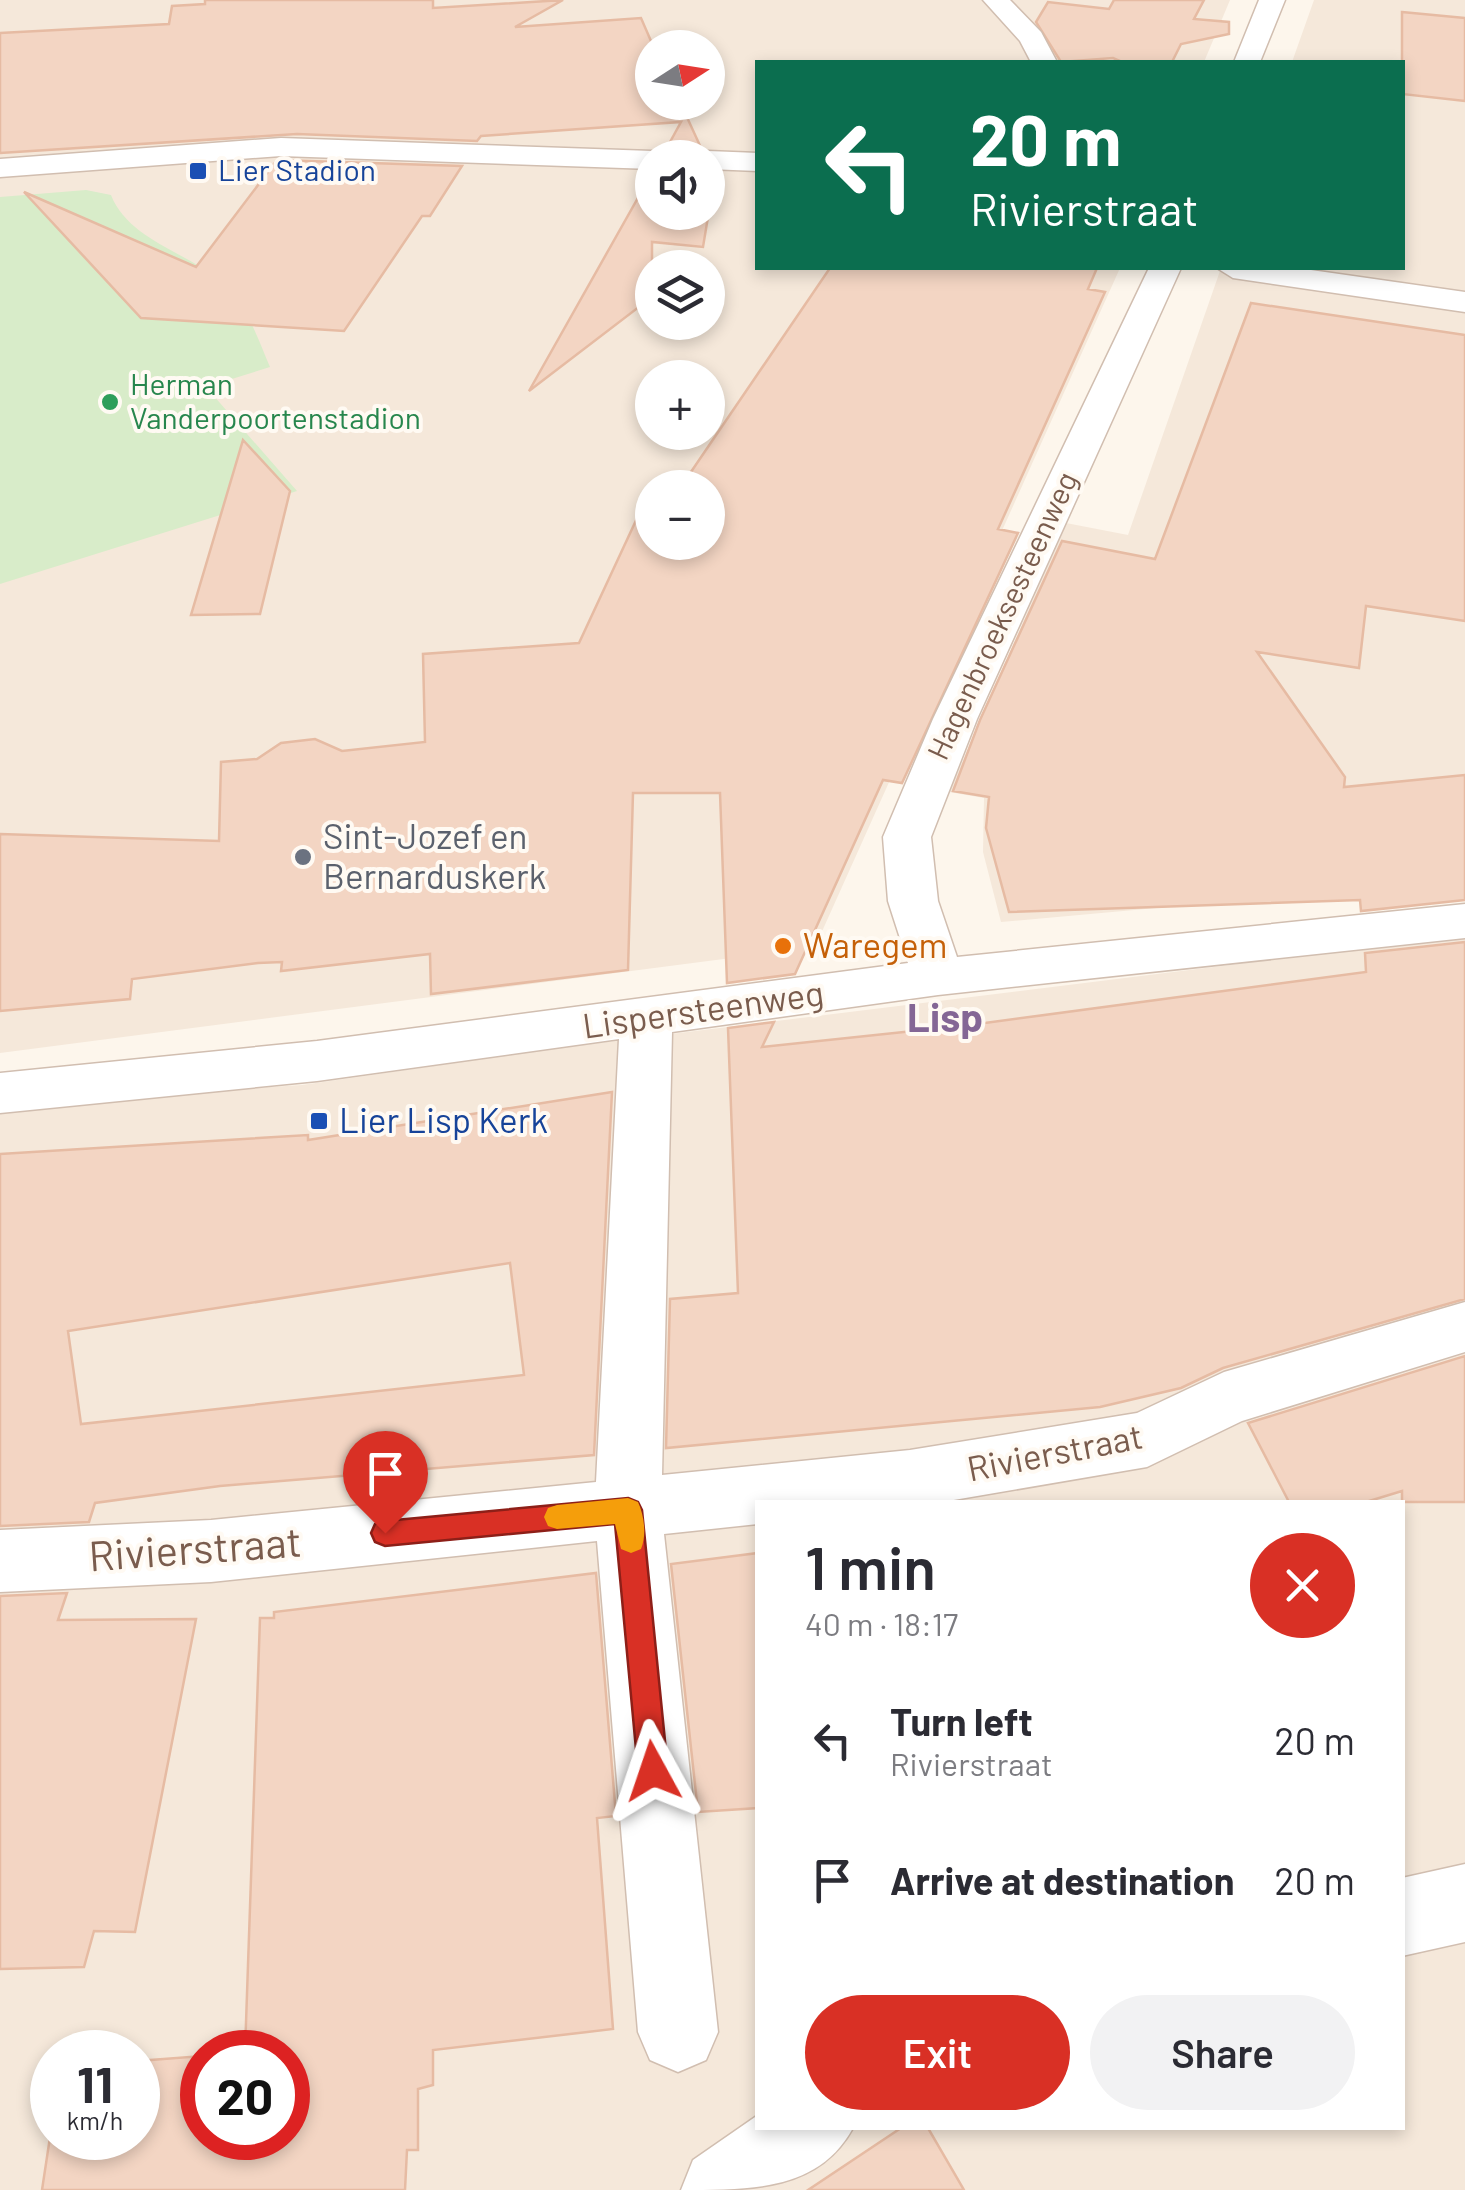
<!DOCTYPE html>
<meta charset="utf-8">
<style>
:root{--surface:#fff;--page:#f2f2f3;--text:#2b2b33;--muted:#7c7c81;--accent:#d93025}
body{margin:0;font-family:Barlow,sans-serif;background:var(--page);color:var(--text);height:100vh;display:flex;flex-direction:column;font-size:38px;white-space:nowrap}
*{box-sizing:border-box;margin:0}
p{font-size:32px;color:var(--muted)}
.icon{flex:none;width:55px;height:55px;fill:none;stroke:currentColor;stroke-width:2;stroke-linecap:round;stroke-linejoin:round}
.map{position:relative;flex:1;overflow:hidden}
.panel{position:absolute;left:755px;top:1500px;width:650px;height:630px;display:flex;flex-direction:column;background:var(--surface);border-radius:0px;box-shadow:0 5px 15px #0003}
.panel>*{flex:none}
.guide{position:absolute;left:755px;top:60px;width:650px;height:210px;border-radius:0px;box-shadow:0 5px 15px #0003;background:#0b6e4f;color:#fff;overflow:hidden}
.needle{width:65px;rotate:78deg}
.tools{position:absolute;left:635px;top:30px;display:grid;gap:20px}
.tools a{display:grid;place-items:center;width:90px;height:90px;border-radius:50%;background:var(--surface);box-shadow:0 5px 15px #0003;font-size:50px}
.speed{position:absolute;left:30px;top:2030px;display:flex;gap:20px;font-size:50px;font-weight:700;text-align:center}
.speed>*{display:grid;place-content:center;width:130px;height:130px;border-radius:50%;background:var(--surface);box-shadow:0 5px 15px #0003;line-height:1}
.speed small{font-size:25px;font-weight:400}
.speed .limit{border:15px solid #d22;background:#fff;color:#111}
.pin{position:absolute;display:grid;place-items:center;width:85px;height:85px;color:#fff;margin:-102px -42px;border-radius:50% 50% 50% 0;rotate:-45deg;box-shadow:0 0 10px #0007}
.pin .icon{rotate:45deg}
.me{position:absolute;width:110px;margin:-55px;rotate:355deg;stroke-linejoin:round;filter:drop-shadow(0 0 8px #0008)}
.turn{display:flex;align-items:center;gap:35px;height:210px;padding:0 50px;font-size:45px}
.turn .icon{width:130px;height:130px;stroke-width:2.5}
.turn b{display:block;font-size:70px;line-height:85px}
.round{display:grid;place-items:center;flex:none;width:105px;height:105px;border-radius:52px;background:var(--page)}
.summary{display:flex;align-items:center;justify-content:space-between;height:170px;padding:0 50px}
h1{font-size:60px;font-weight:600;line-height:75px}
.button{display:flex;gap:20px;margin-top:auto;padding:20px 50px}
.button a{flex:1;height:115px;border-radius:60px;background:var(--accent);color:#fff;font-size:40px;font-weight:600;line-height:115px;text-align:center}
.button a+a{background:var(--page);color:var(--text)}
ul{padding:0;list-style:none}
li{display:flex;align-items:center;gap:30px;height:140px;padding:0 50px}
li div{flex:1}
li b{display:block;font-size:38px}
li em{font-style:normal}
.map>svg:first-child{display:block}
.residential{fill:#f5e8da;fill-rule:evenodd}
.green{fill:#d8ecc9}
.building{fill:#f3d5c3;stroke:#e6bba3;stroke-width:2.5;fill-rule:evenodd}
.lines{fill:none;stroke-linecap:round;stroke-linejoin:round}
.minor-casing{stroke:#d1beb0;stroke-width:3}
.minor{fill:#fff;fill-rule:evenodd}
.route{fill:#d93025;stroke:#8d1f18;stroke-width:2.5}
.slow{fill:#f59e0b}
.transit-dot{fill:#1a4fb4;stroke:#fffaf3;stroke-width:4}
.leisure-dot{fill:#2e9e5b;stroke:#fffaf3;stroke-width:4}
.worship-dot{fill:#6b7280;stroke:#fffaf3;stroke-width:4}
.food-dot{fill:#e8710a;stroke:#fffaf3;stroke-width:4}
.labels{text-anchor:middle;stroke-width:8;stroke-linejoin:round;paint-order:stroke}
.far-transit-label{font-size:30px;fill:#164399;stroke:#fffaf3;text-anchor:start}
.far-leisure-label{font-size:30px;fill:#27864d;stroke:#fffaf3;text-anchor:start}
.far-street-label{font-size:30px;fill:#7a5c4d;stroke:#fffaf3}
.worship-label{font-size:35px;fill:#5b616d;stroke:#fffaf3;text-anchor:start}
.food-label{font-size:35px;fill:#c56008;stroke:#fffaf3;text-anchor:start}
.street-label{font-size:35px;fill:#7a5c4d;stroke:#fffaf3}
.transit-label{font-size:35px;fill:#164399;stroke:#fffaf3;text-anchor:start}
.quarter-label{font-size:40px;font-weight:bold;fill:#846695;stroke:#fffaf3}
.near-street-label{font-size:42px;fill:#7a5c4d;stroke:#fffaf3}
</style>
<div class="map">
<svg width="1465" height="2190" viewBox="0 0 1465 2190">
<rect width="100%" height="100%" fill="#fdf6ec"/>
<!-- residential -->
<path class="residential" d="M0,0H1230L1204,62H758V268H1120L815,947L0,1053ZM652,48H708V102H652ZM652,158H708V212H652ZM652,268H708V322H652ZM652,378H708V432H652ZM652,488H708V542H652Z
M1314,0H1465V880L1001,922L983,852L984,798L949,792L1066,523L1128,535L1221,268H1402V62H1292Z
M1465,936V2190H0V1104L302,1085L558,1048ZM758,1502H1402V2128H758ZM52,2052H138V2138H52ZM202,2052H288V2138H202Z"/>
<!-- green -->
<path class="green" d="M86,190L111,195C129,241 191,253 225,285C247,306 259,341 270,367L206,387L297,491L0,584V197Z"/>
<!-- building -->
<path class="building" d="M205,0H433V8L563,0L515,27L641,18L654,48L652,102H680L702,150L691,158H669L664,153L681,122L481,136L477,141L297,134L0,153V33L169,24L172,6L205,4Z
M1114,0H1204L1194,19L1229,22V34L1181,44L1172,62H1122L1113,58L1061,62L1036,22L1048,2L1109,9Z
M1402,12L1465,18V101L1402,94Z
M277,160L462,166L430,216H422L344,331L141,318L24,192L196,267Z
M652,173V212H708V173H711L710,205L703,247L652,242V297L529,391Z
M830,268H1097L1088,289L1105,292L998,529L1018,533L902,783L883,780L795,974L727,983L720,793H633L628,970L431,994L430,954L281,971L282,962L258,963L132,979L130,999L0,1011V834L219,841L221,762L257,759L281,743L315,739L342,751L425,742L423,654L579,643L652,486V542H708V488H680Z
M1251,303L1465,335V621L1366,606L1359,668L1257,652L1345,777L1344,787L1465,775V900L1361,911L1360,900L1009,912L986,828L989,797L953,791L980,720L1062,541L1155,559Z
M243,440L290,491L260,614L191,615Z
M1465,942V1299L1223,1368L1181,1388L1100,1407L666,1448L670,1299L738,1293L728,1028L774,1022L762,1047L970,1025L1366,972L1365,953Z
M612,1092L594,1455L220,1486L95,1503L89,1522L0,1526V1154L308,1135V1140ZM510,1263L524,1375L81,1424L68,1331Z
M1465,1356V1502H1402V1491L1366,1502H1289L1248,1423Z
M758,1553V1808L698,1812L671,1564Z
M596,1573L616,1816L597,1818L613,2029L433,2050V2085L418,2089V2150H407L405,2190H42L52,2124V2138H138V2061L202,2056V2138H288V2052H245L260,1618H274V1612Z
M67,1593L58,1620L196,1619L135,1932L94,1931L84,1967L0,1969V1596Z
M901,2128H928L964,2190H808Z"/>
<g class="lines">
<!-- minor casing -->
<g class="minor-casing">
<path id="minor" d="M983,0H1010L1041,32L1057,62H1031L1020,41Z
M1259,0H1285L1260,62H1234Z
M281,138L652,151L665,158H652V169L281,156L0,177V159Z
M708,151L758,153V171L708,169V158H695Z
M1149,268H1181L977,719L931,837L938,901L957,957L1465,904V938L938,995L672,1032L662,1475L910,1450L1137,1413L1224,1372L1465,1302V1352L1242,1421L1147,1467L942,1502H758V1524L664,1534L718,2032L706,2060L678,2072L650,2060L638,2032L597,1541L211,1582L0,1592V1530L211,1520L596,1482L619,1039L317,1081L0,1113V1073L317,1041L908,963L888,901L883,837L933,719Z
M1217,268H1297L1465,292V312L1233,278Z
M1465,1864V1942L1402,1956V1878Z
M758,2115V2128H853C819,2190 754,2190 681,2190L693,2160Z"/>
</g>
<!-- minor -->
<use href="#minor" class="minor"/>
</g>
<!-- route -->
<path class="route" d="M628,1498L638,1502L642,1510L668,1771L663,1782L653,1786L642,1782L638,1771L615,1524L385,1546L375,1542L371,1533L375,1524L385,1521Z"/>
<!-- slow -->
<path class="slow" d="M628,1498L638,1502C644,1515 647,1535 641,1549L631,1553L621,1549L615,1524L557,1529L548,1526L544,1517L548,1508L557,1505Z"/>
<!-- markers -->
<g class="transit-dot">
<rect x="188" y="161" width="20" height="20" rx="5"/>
<rect x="309" y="1111" width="20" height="20" rx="5"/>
</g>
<circle class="leisure-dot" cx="110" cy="402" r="10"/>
<circle class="worship-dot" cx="303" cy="857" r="10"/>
<circle class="food-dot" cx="783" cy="946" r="10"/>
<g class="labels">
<!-- far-transit labels -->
<g class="far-transit-label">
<text x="218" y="181">Lier Stadion</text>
</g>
<!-- far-leisure labels -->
<g class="far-leisure-label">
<text x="130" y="395">Herman<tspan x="130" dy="34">Vanderpoortenstadion</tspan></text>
</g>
<!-- far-street labels -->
<g class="far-street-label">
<text transform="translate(1003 616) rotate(-65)" y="10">Hagenbroeksesteenweg</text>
</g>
<!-- worship labels -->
<g class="worship-label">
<text x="323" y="849">Sint-Jozef en<tspan x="323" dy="40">Bernarduskerk</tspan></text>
</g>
<!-- food labels -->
<g class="food-label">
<text x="803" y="958">Waregem</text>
</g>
<!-- street labels -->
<g class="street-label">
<text transform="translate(703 1010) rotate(-8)" y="12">Lispersteenweg</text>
<text transform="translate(1055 1453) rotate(-11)" y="12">Rivierstraat</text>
</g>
<!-- transit labels -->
<g class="transit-label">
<text x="339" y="1133">Lier Lisp Kerk</text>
</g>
<!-- quarter labels -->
<g class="quarter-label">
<text x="945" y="1032">Lisp</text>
</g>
<!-- near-street labels -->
<g class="near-street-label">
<text transform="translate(195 1549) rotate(-4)" y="15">Rivierstraat</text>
</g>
</g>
</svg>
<div class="tools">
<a><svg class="needle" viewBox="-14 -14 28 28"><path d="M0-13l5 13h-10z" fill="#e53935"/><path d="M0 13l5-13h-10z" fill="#7c7c81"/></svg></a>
<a><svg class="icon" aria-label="sound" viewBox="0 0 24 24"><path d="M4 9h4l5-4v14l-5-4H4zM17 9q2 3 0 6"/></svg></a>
<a><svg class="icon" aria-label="layers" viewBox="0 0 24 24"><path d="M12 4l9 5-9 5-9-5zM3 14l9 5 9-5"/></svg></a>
<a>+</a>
<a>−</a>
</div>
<div class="speed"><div>11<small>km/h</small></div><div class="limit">20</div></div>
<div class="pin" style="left:385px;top:1533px;background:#d93025"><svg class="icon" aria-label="arrive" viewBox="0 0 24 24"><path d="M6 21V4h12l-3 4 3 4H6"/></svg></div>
<svg class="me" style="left:653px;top:1771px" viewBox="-20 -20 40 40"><path d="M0-17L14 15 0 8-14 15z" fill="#d93025" stroke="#fff" stroke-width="4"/></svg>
<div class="guide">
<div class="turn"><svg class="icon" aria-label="left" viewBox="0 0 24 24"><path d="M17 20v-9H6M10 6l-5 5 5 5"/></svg><div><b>20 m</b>Rivierstraat</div></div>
</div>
<section class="panel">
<div class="summary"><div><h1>1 min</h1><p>40 m · 18:17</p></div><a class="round" style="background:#d93025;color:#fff"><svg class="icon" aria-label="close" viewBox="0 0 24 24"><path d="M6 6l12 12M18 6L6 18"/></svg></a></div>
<ul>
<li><svg class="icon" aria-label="left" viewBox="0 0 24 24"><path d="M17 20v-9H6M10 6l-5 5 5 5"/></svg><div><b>Turn left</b><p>Rivierstraat</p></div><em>20 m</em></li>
<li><svg class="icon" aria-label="arrive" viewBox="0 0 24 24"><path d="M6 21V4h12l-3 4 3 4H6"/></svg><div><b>Arrive at destination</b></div><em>20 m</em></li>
</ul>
<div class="button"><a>Exit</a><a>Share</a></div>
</section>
</div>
